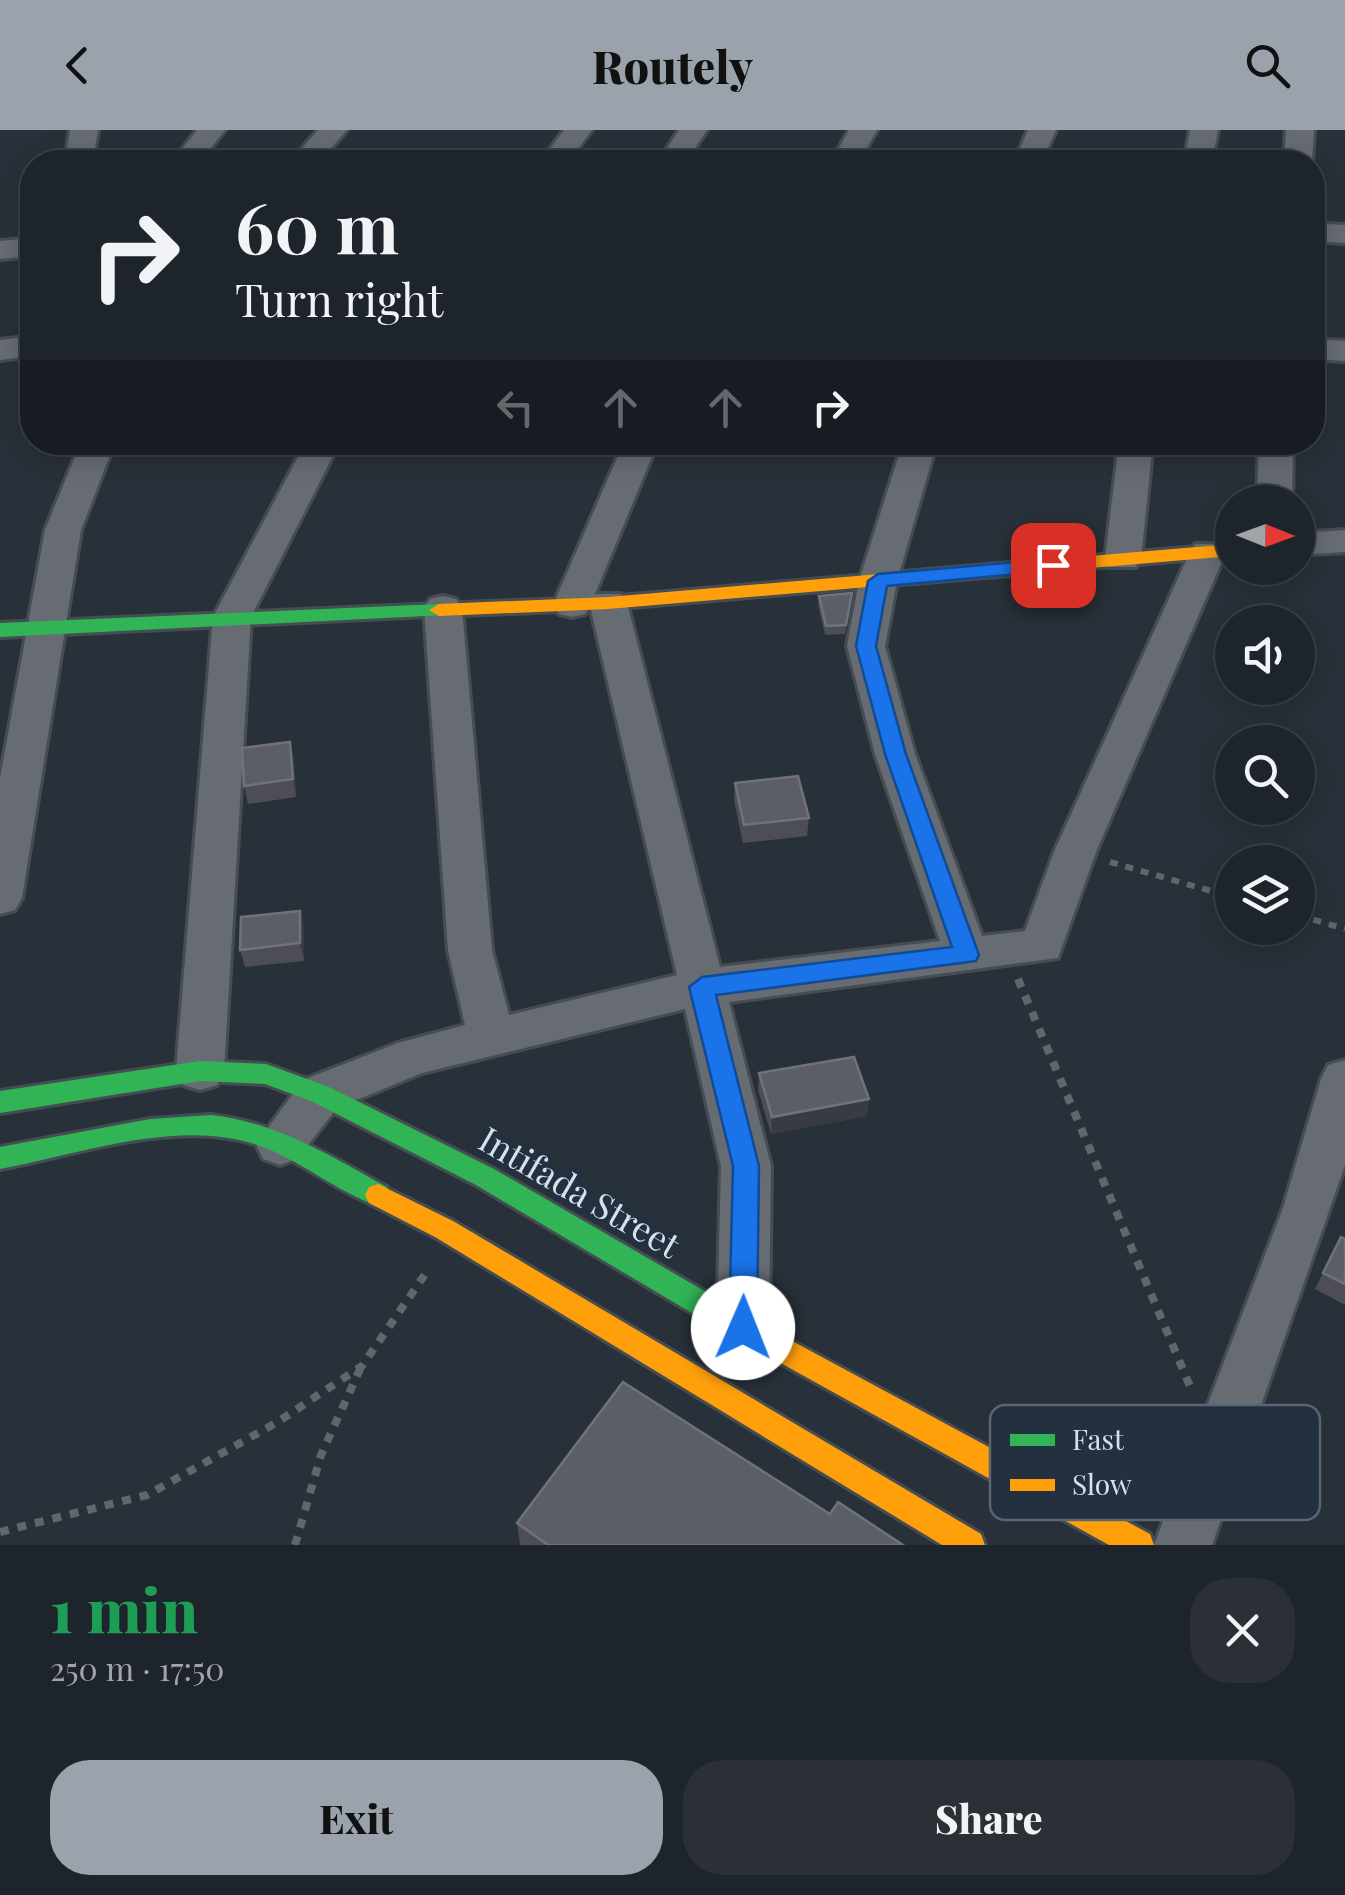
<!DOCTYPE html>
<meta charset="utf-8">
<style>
:root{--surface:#1e242b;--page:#2b3037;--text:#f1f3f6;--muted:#a1a4a9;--line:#3c4147;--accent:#9aa3ac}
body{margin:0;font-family:"Playfair Display",serif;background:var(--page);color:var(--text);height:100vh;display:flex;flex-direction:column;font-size:38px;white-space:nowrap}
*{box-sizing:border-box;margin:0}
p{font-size:32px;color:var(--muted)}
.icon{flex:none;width:55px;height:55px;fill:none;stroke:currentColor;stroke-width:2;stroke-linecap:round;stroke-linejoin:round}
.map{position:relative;height:1415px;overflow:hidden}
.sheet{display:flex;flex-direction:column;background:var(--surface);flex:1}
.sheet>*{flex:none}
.banner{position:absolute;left:20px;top:20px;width:1305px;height:305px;border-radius:40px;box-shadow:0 5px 25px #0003,0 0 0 2px var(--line);background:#1e242b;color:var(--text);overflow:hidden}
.needle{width:65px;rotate:91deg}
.buttons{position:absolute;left:1215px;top:355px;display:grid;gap:20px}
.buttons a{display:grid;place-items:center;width:100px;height:100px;border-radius:50%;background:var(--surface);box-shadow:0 5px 25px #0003,0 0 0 2px var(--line);font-size:50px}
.pin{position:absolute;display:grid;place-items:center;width:85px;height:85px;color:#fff;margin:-42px;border-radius:20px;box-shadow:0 5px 15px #0006}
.me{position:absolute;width:110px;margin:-55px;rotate:1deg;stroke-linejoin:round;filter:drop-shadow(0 0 8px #0008)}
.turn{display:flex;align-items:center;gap:35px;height:210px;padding:0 50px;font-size:45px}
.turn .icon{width:130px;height:130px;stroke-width:2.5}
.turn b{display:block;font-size:70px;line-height:85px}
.lanes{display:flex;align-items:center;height:95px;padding:0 50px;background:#0003;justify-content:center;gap:50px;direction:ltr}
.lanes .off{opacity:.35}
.round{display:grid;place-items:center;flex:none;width:105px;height:105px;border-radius:40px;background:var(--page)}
.overview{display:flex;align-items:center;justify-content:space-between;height:170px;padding:0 50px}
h1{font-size:60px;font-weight:800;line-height:75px;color:#1e9e55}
.action{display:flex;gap:20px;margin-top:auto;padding:20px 50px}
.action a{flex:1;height:115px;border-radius:40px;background:var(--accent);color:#111;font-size:40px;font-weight:800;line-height:115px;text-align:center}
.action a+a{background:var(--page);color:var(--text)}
header{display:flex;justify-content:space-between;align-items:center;height:130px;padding:0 50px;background:var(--accent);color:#111;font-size:45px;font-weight:800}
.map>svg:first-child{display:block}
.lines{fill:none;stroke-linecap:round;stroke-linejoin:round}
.street-casing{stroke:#454d53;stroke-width:6}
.fast-casing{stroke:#454d53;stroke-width:6}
.slow-casing{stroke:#454d53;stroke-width:6}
.path-far1{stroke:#60666c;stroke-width:6;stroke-dasharray:8 8;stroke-linecap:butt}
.path{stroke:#60666c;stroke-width:8;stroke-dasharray:9 9;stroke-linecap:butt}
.street{fill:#676c73;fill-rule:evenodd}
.fast{fill:#30b455;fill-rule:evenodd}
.slow{fill:#ff9f0a;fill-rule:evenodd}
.wall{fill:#4d4e55}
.shaded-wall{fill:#383b43}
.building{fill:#5c5e65;stroke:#70727a;stroke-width:2.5}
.route{fill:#1a73e8;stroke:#114b97;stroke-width:2.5}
.labels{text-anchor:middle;stroke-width:10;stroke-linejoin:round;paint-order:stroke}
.near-street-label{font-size:35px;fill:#d8e1ea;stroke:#22303f}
.key{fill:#22303f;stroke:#596572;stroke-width:2.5}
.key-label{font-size:28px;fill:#d8e1ea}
</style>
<header><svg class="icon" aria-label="back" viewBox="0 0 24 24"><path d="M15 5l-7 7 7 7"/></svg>Routely<svg class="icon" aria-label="search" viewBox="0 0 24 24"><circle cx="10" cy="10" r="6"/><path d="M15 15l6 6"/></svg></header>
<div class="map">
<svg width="1345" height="1415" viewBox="0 0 1345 1415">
<rect width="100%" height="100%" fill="#283039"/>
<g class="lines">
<!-- street casing -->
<g class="street-casing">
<path id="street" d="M70,0H98L93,32H65Z
M197,0H225L200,32H172Z
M318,0H347L319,32H290Z
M564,0H592L568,32H540Z
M679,0H707L686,32H658Z
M849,0H877L859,32H831Z
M1028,0H1056L1042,32H1014Z
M1190,0H1218L1212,32H1184Z
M1286,0H1314L1312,32H1284Z
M1312,93L1345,95V113L1312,111Z
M32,108V126L0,129V111Z
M32,206V226L0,230V210Z
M1312,209L1345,211V231L1312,229Z
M81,312H115L81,400L22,768L15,780L0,784V648L45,400Z
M306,312H340L251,487L224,941L217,955L200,960L183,955L176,941L213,487Z
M624,312H658L595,464H621L627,473L720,837L940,811L875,624L847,516L859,451L903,312H937L897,451L885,516L915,624L982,806L1025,801L1054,722L1190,422L1195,414H1221L1226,422L1096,722L1058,828L729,872L771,1036L769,1198L762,1215L743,1222L724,1215L717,1198L721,1036L685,879L422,943L337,978L297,1029L280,1035L263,1029L256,1014L303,950L398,913L465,895L448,820L424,478L430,469L443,466L456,469L462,478L492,820L509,885L677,845L590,476L585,484L572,487L559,484L553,475Z
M1119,312H1153L1141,429L1136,437H1110L1105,429Z
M1259,312H1293L1292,372H1257Z
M1345,400V422L1298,425V403Z
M1345,930V1035L1212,1415H1154L1283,1078L1321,949L1328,935Z"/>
</g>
<!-- fast casing -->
<g class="fast-casing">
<path id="fast" d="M439,474L446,475L449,480L446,485L0,507V493Z
M200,931L266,934L329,957L494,1039L739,1181L743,1190L739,1199L729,1203L719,1199L476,1055L311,971L265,954L200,951L0,983V961Z
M211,985C277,992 330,1026 387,1057L391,1065L387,1073L378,1076C337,1062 302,1031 260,1016C180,987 81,1024 0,1039V1017L150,989Z"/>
</g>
<!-- slow casing -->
<g class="slow-casing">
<path id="slow" d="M1232,414V426L608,479L439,486L429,480L439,474L608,467Z
M378,1054L453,1091L981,1404L985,1415H942L435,1107L369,1073L365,1065L369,1057Z
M729,1177L1150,1404L1154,1415H1109L719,1199L715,1190L719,1181Z"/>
</g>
<!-- path-far1 -->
<path class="path-far1" d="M1110,732L1232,767
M1298,785L1345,799"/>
<!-- path -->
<path class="path" d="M1018,849L1192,1261
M0,1402L147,1365L276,1293L362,1236L428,1140
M295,1415L321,1325L361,1237"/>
<!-- street -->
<use href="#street" class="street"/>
<!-- fast -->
<use href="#fast" class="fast"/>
<!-- slow -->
<use href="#slow" class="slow"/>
</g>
<!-- wall -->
<path class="wall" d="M852,463L845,504L825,505L818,475L819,466Z
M294,630L296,667L248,674L244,656Z
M735,653L809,688L807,706L743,713L734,671Z
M300,781L304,798V831L245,837L240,820Z
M759,943L869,969L867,986L771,1004L758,960Z
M1341,1107L1345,1109V1175L1315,1159Z
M830,1384L903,1415H520L517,1393Z"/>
<!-- shaded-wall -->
<path class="shaded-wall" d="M290,612L294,630L296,667L293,649Z
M300,781L304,798V831L300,813Z
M869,969L867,986L771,1004L772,987Z"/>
<!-- building -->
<path class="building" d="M852,463L846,495L826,496L819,466Z
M290,612L293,649L244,656L242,618Z
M798,646L809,688L744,695L735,653Z
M300,781V813L240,820L241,787Z
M854,927L869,969L772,987L759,943Z
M1341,1107L1345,1109V1154L1323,1143Z
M623,1252L830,1384L838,1372L903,1415H548L517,1393Z"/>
<!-- route -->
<path class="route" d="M1053,429L1063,435L1060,440L887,456L876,516L906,624L979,825L976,831L716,865L759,1036L757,1198L753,1207L743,1210L733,1207L729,1198L733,1036L689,857L702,847L952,817L885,624L856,516L868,451L878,444Z"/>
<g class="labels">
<!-- near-street labels -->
<g class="near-street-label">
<text transform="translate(579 1063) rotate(30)" y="12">Intifada Street</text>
</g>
</g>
<!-- legend -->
<rect x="990" y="1275" width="330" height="115" rx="15" class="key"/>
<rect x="1010" y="1304" width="45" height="12" fill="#30b455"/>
<rect x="1010" y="1349" width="45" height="12" fill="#ff9f0a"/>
<g class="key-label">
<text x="1072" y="1320">Fast</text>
<text x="1072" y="1365">Slow</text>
</g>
</svg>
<div class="buttons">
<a><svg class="needle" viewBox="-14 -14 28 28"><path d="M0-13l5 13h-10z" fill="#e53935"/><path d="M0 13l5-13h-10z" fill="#a1a4a9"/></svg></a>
<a><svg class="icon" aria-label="sound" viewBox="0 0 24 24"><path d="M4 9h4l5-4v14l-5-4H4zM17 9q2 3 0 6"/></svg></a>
<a><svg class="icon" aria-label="search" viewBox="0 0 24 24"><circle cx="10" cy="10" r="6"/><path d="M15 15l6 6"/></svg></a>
<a><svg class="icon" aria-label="layers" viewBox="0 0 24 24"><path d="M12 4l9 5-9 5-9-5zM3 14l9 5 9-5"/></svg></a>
</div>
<div class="pin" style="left:1053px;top:435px;background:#d93025"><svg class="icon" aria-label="arrive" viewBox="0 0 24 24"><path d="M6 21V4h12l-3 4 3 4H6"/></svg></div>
<svg class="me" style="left:743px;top:1198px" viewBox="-20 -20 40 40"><circle r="19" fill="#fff"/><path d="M0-13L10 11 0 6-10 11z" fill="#1a73e8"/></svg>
<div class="banner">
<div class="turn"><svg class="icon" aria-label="right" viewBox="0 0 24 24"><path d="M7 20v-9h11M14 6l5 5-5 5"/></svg><div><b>60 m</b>Turn right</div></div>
<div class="lanes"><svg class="icon off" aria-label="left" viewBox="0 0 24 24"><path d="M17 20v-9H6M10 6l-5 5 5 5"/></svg><svg class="icon off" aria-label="ahead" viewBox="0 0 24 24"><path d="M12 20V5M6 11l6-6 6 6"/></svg><svg class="icon off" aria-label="ahead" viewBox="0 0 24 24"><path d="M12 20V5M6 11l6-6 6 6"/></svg><svg class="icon" aria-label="right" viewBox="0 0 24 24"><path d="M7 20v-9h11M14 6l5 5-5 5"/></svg></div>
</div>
</div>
<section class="sheet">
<div class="overview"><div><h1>1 min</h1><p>250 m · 17:50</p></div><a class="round"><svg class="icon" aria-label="close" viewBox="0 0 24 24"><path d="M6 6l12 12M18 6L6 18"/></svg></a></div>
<div class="action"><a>Exit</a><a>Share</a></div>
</section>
